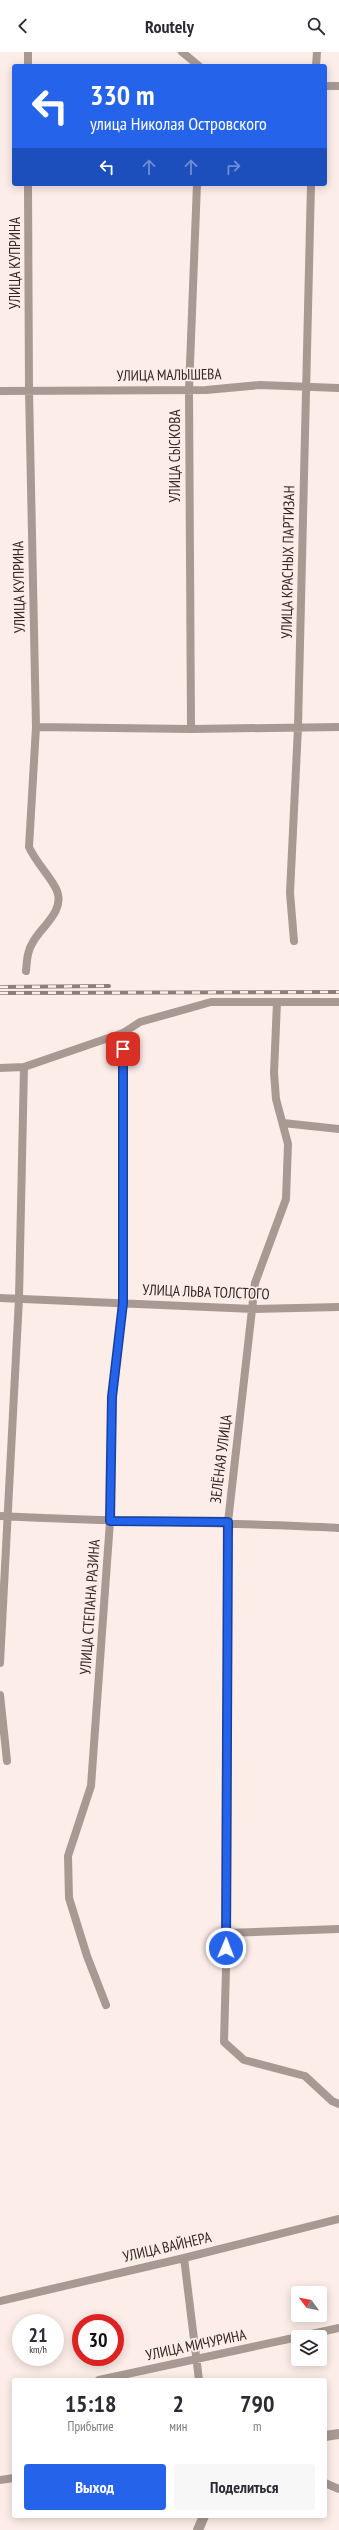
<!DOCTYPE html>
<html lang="ru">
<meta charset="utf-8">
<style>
:root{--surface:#fff;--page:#f7f7f7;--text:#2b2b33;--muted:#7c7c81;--accent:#2563eb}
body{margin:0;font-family:"PT Sans Narrow",sans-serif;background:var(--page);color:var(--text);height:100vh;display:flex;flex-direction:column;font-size:15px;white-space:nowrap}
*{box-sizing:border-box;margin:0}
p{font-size:13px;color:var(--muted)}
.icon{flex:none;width:22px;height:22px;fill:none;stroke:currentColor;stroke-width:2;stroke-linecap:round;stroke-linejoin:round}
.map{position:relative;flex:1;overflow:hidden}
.side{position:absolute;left:12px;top:2326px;width:315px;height:140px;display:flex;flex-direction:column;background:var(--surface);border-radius:4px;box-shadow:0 2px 10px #0003}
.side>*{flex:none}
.top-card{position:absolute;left:12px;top:12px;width:315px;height:122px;border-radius:4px;box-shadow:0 2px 10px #0003;background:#2563eb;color:#fff;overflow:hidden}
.needle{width:26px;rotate:302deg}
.tools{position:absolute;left:291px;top:2234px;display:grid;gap:8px}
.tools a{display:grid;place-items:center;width:36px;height:36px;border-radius:4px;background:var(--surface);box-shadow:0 2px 10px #0003;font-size:20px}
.speed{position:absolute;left:12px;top:2262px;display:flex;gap:8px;font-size:20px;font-weight:700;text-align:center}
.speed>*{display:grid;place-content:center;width:52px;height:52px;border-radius:50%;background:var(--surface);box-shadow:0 2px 10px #0003;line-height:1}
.speed small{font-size:10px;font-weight:400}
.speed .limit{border:6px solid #d22;background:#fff;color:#111}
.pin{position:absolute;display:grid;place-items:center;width:34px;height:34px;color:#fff;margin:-17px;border-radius:8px;box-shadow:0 2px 6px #0006}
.me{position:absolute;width:44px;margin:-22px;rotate:1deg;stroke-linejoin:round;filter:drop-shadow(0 0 3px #0008)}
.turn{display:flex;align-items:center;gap:14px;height:84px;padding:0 12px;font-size:18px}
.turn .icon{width:52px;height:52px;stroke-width:2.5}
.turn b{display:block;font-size:28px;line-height:34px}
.lanes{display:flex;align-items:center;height:38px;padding:0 12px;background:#0003;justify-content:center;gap:20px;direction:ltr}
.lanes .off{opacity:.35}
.eta{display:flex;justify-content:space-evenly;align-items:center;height:68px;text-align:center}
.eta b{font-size:24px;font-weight:800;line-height:28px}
.button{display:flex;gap:8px;margin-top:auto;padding:8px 12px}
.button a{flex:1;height:46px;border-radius:4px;background:var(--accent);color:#fff;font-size:16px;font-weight:800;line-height:46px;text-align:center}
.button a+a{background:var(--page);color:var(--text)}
header{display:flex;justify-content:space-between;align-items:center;height:52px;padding:0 12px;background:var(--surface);font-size:18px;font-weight:800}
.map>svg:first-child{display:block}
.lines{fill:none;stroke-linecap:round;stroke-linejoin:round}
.minor{stroke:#a99993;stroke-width:8}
.tertiary{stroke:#a99993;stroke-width:10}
.rail-casing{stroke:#8d7e79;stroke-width:4}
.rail{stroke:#fdede8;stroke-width:2.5;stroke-dasharray:8;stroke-linecap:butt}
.route-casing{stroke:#184099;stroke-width:10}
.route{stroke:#2563eb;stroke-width:7}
.labels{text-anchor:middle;stroke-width:3.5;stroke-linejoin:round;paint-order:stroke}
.street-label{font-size:15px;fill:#352722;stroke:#fdede8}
</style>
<header><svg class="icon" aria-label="back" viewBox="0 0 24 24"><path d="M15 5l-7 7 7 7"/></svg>Routely<svg class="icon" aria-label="search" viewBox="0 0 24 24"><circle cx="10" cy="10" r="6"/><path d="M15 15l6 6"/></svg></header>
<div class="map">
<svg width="339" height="2478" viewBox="0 0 339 2478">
<rect width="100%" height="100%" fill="#fdede8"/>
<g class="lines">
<!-- minor -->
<path class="minor" d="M182,0L199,14
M28,14V0
M316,14L317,0
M325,34H339
M0,339L206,338L260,333L339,336
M36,675L191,677L339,675
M191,677L189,338L197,132
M294,889L290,841L298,675L311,132
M26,919C27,909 27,899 33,890C41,875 65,859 57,839C52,826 36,811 29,795L36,675L29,338L28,132
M277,950L274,1021L276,1047L288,1092L286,1147L255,1231L228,1470L227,1881L224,1990L244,2008L305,2024L332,2049L339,2052
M0,1016L24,1015L123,981L140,970L211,950H339
M283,1071L339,1077
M0,1246L253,1257L339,1255
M0,1464C113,1470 226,1470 339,1476
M0,1611L19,1246L24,1015
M0,1643L7,1709
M227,1881L339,1877
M106,1953L87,1904L69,1846L68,1804L91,1734L110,1469L112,1345L123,1251V981
M184,2206L199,2328
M0,2249L184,2206L339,2167
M298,2285L339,2276
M99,2328L298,2285
M0,2428L14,2426
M325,2431L339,2437"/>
<!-- tertiary -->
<path class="tertiary" d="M325,2384L339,2382
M198,2478L204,2464"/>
<!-- rail casing -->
<g class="rail-casing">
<path id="rail" d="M0,935L109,934
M0,941L339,940"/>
</g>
<!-- rail -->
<use href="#rail" class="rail"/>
</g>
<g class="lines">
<!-- route casing -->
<g class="route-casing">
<path id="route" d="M123,997V1251L112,1345L110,1469L228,1470L226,1896"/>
</g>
<!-- route -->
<use href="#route" class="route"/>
</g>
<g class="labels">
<!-- street labels -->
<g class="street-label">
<text transform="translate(15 211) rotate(-90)" y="5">УЛИЦА КУПРИНА</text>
<text transform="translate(169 323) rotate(-1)" y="5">УЛИЦА МАЛЫШЕВА</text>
<text transform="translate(175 404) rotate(-90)" y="5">УЛИЦА СЫСКОВА</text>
<text transform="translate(288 510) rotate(-89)" y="5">УЛИЦА КРАСНЫХ ПАРТИЗАН</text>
<text transform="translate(19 535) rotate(-91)" y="5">УЛИЦА КУПРИНА</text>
<text transform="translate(206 1240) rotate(2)" y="5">УЛИЦА ЛЬВА ТОЛСТОГО</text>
<text transform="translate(221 1407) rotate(-83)" y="5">ЗЕЛЁНАЯ УЛИЦА</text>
<text transform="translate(90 1555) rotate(-86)" y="5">УЛИЦА СТЕПАНА РАЗИНА</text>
<text transform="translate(167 2195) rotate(-13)" y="5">УЛИЦА ВАЙНЕРА</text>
<text transform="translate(196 2293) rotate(-12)" y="5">УЛИЦА МИЧУРИНА</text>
</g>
</g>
</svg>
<div class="tools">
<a><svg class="needle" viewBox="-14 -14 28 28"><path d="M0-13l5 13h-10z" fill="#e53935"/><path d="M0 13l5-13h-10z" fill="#7c7c81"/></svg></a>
<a><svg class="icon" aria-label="layers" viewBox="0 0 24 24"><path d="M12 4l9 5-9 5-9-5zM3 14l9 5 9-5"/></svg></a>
</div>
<div class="speed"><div>21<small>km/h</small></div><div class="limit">30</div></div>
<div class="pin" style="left:123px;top:997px;background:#d93025"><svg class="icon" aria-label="arrive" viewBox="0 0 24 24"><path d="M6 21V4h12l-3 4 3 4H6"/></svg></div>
<svg class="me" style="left:226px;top:1896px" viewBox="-20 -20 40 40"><circle r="17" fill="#2563eb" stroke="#fff" stroke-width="3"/><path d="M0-11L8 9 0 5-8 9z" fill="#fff"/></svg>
<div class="top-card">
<div class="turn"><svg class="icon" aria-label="left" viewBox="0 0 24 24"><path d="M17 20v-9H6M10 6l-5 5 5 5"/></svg><div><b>330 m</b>улица Николая Островского</div></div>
<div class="lanes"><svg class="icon" aria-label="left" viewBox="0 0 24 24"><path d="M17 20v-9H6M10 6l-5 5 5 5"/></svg><svg class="icon off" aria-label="ahead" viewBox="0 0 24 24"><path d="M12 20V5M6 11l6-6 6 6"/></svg><svg class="icon off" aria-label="ahead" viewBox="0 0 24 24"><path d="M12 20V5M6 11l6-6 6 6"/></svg><svg class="icon off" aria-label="right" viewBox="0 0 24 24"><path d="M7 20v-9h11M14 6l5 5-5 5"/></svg></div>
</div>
<section class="side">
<div class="eta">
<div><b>15:18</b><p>Прибытие</p></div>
<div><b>2</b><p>мин</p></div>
<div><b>790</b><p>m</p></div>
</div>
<div class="button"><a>Выход</a><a>Поделиться</a></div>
</section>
</div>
